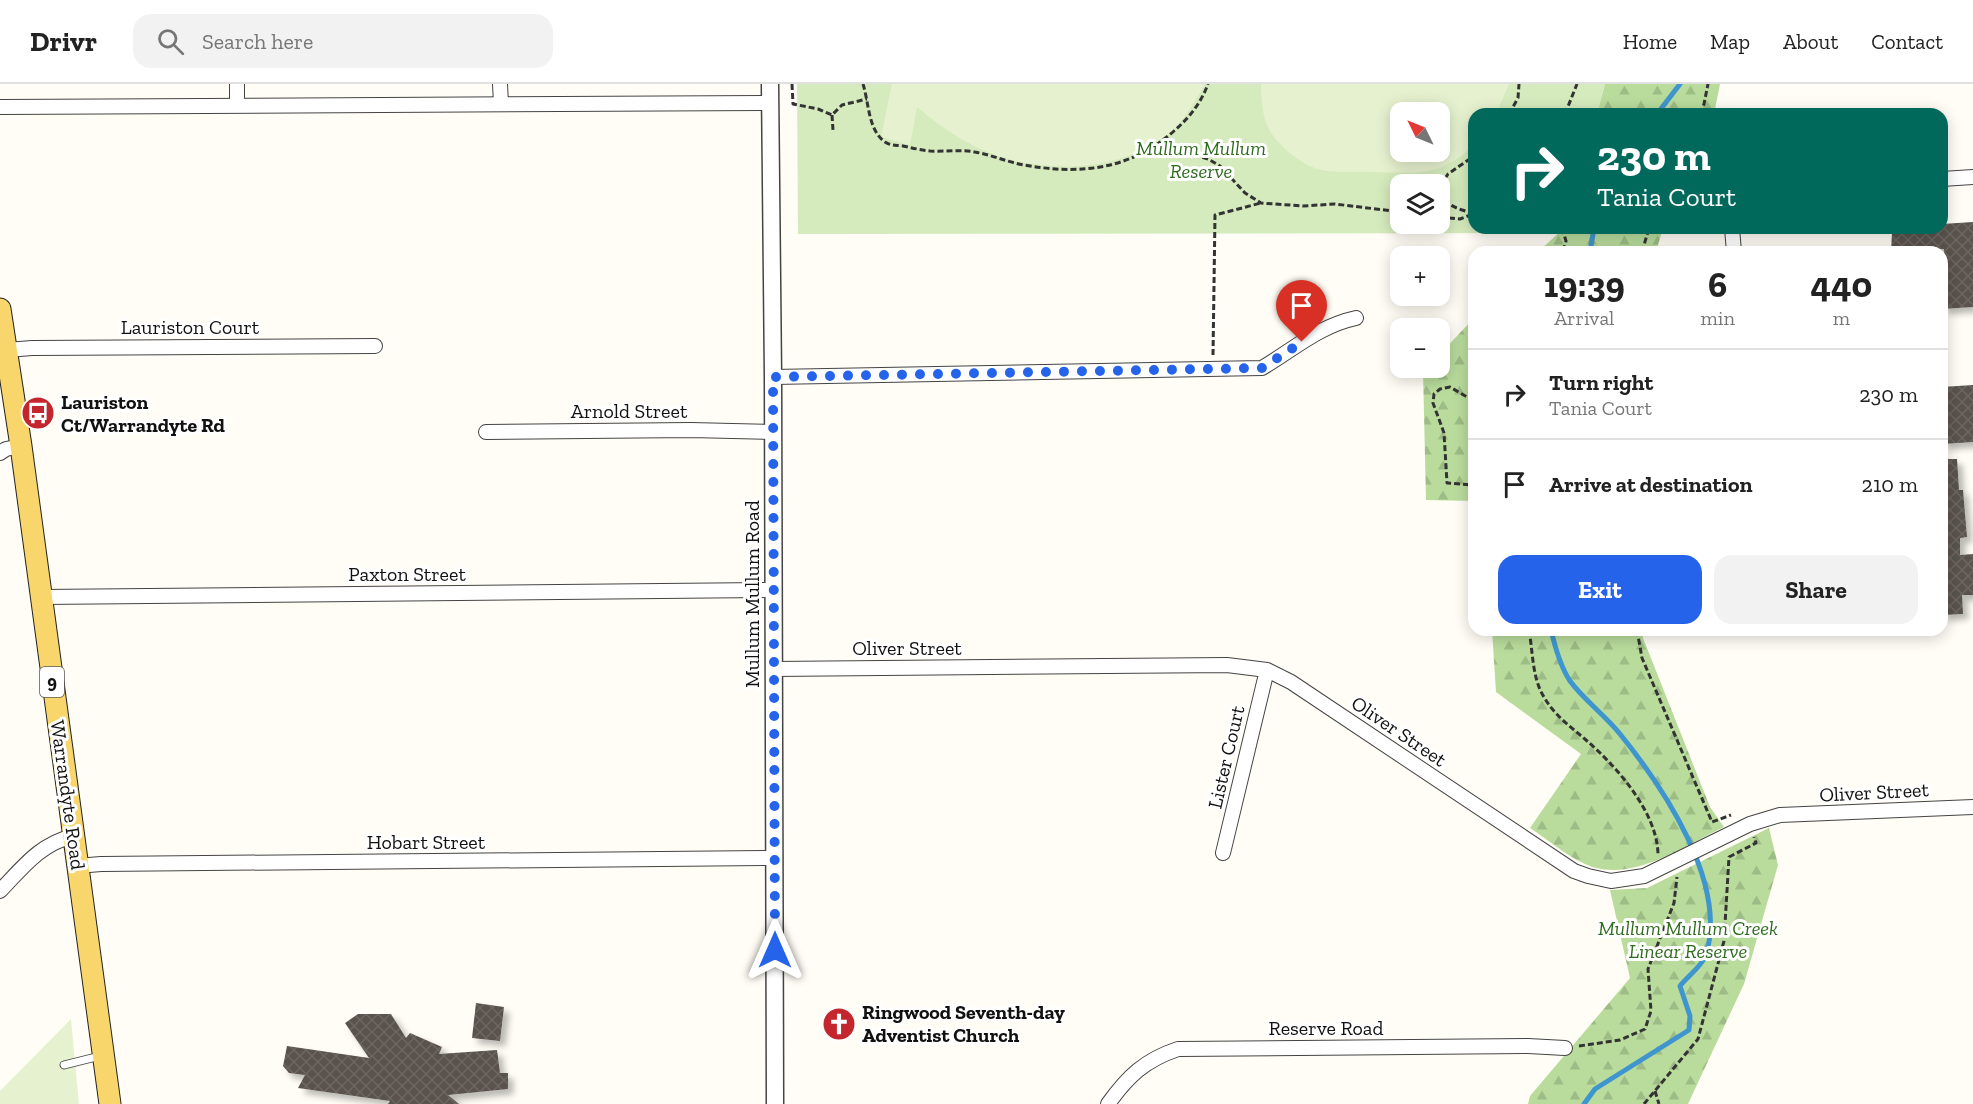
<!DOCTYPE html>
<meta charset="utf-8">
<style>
:root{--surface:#fff;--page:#f2f2f2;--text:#222;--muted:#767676;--line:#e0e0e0;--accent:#2563eb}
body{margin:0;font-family:"Zilla Slab",serif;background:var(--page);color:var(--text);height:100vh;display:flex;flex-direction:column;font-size:22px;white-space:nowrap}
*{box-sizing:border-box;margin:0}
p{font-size:20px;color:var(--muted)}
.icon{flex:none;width:33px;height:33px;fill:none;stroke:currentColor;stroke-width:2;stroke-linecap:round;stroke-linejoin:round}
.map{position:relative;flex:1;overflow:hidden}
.panel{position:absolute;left:1468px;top:162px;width:480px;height:390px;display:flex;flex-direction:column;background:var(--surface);border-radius:18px;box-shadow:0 3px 15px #0003}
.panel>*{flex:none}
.hud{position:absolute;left:1468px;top:24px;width:480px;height:126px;border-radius:18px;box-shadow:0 3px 15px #0003;background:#00695c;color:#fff;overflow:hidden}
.needle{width:39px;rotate:313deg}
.controls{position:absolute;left:1390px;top:18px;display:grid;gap:12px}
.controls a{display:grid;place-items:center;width:60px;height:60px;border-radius:12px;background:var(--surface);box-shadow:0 3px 15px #0003;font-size:30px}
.pin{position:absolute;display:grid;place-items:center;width:51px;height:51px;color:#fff;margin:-62px -26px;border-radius:50% 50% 50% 0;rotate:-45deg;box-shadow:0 0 6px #0007}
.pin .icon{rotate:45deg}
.me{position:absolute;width:66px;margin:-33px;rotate:0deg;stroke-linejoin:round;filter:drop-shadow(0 0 4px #0008)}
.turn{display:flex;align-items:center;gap:21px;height:126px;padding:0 30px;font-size:27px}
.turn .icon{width:78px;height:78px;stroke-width:2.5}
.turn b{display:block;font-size:42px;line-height:51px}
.eta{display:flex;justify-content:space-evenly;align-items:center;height:102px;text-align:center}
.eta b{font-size:36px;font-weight:700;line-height:42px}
.action{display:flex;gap:12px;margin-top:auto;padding:12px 30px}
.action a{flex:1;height:69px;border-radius:18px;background:var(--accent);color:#fff;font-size:24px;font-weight:700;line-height:69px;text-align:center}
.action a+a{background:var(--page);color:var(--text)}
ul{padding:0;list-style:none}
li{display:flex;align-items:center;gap:18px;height:90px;padding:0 30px;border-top:2px solid var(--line)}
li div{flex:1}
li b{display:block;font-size:22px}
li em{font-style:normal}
header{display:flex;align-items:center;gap:36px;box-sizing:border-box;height:84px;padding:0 30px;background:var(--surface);border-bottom:2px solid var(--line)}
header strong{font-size:28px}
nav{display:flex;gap:33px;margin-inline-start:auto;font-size:21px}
.search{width:420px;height:54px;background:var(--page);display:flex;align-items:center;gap:15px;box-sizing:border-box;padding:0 21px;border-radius:18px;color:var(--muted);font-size:22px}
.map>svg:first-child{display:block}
.grass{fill:#d5ebbd;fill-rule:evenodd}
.forest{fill:url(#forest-firs)}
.pitch{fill:#e6f2cf;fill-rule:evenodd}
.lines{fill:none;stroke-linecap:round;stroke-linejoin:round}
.stream{stroke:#3f96cf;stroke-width:5}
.building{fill:url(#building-cross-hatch);filter:url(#shadow)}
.service-casing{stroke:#444;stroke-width:9}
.minor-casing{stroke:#444;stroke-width:16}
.tertiary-casing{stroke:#444;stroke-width:19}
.primary-casing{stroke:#222;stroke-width:23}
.path{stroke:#333;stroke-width:3;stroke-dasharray:6 3;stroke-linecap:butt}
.service{stroke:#fff;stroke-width:7}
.minor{stroke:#fff;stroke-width:14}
.tertiary{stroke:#fff;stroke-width:16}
.primary{stroke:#f9d66b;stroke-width:21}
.route{stroke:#2563eb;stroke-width:10;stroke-dasharray:0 18}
.labels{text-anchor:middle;stroke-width:6;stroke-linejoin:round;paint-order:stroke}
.shield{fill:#fff;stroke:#585858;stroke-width:1.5}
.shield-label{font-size:18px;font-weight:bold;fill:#111}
.park-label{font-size:20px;font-style:italic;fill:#2f6b1f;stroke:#fff}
.street-label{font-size:20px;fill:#111;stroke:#fff}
.poi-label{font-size:20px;font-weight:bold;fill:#111;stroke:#fff;text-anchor:start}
</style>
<header>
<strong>Drivr</strong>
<div class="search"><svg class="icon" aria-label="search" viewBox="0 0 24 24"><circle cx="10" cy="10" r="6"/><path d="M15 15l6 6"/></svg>Search here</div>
<nav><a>Home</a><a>Map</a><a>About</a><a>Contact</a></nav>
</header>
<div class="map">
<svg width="1973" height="1020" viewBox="0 0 1973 1020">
<defs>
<pattern id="forest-firs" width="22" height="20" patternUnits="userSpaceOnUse" patternTransform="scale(1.5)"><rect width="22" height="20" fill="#b9dc9c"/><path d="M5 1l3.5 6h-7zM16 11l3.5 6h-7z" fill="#9ebc85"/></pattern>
<pattern id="building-cross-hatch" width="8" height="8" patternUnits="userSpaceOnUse" patternTransform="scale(1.5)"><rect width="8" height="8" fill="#5a524d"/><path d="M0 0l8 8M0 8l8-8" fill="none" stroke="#6d6662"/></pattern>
<filter id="shadow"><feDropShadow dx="5.5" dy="5.5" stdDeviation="3" flood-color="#0004"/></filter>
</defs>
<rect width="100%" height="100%" fill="#fffdf5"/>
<!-- grass -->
<path class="grass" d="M797,0H1605L1597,30H1474V144H1564L1562,147L1557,149L798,150ZM1401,28H1440V68H1401ZM1401,100H1440V140H1401Z"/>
<!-- forest -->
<path class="forest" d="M1605,0H1720L1714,30H1597Z
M1564,144H1663L1656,168H1538Z
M1474,234V417L1426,416L1423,287L1427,284H1440V270Z
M1492,546H1642L1643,554L1710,723L1724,743C1682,763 1627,803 1581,778C1563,769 1547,755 1530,744L1581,670L1496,608Z
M1769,744L1778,781L1744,900L1688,1020H1528L1530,1012L1630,894L1610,806L1647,804Z"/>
<!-- pitch -->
<path class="pitch" d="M892,0H1205C1197,14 1188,30 1177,42C1135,84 1063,90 1008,75C975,66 943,45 917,23L910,61L881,53Z
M1261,0H1509L1496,30H1474V61C1439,94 1417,89 1372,88C1356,87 1338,89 1322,86C1303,83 1274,59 1267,41C1262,28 1261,13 1261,0ZM1401,28H1440V68H1401Z
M71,935L79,1020H0V1007Z"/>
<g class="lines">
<!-- stream -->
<path class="stream" d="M1657,30L1680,0
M1590,168L1594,144
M1551,546C1555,563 1560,582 1570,597C1584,616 1605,631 1620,650C1663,703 1728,799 1706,871C1702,882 1687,893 1680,902L1690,932L1689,946L1595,1005L1584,1020"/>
</g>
<!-- building -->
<path class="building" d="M1973,138V223L1942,225V200H1945L1944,165H1934V168H1891L1892,149L1896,144H1942V140Z
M1973,301V358L1942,360V303Z
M1942,375H1957L1959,406H1963L1967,453L1960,454V471L1973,470V511H1962L1963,530L1942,531Z
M476,919L504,923L500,957L472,954Z
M358,930H391L406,954L410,949L442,963L439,970L497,966L500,989H508V1005L448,1011L459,1020H388L390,1017L298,1004L305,991L289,989L283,982L287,962L369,974L345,939Z"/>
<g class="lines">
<!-- service casing -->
<g class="service-casing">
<path id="service" d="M64,981L100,972"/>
</g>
<!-- minor casing -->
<g class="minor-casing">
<path id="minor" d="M500,0L501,20
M237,22V0
M0,23L770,19
M1942,95L1973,93
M1732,144L1734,168
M7,266L32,264L375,262
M773,293L1262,284C1294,265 1319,242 1356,234
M486,348L691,346L773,348
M0,369L6,365L21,362
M41,513L773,506
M773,585L1227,581L1267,586L1291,598L1574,787L1588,792L1611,797L1644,792L1750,740L1780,731L1973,723
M1223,769L1267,586
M77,782L101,780L775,774
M0,807C23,783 40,760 73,752
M1108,1020C1128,992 1145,976 1178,965L1528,962L1565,964"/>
</g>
<!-- tertiary casing -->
<g class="tertiary-casing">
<path id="tertiary" d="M770,0L773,293L775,1020"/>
</g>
<!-- primary casing -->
<g class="primary-casing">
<path id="primary" d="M0,225L21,362L110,1020"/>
</g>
<!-- path -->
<path class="path" d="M792,0L793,20L818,25L832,31L842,21L867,15
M863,0C869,19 868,46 885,58C891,62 896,61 903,62C912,64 921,66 930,67C945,68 961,65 975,68C992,71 1007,78 1024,81C1080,91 1130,86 1174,47C1189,34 1201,19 1208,0
M1509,30L1518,14L1519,0
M1565,30L1577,0
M1700,30L1704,20L1708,0
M832,31L833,46
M1149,67L1171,71H1195L1208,75L1220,82L1245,109L1261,119L1303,122L1335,120L1401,128
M1440,102L1448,90L1474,72
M1440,108C1445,123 1461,125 1474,130
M1440,133L1460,135L1473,130
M1562,144L1566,157L1563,168
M1642,168L1649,144
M1213,271L1215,131L1261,119
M1474,317L1450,303L1440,305L1434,310L1433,319L1444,349L1447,399L1474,401
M1529,546C1533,568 1532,594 1544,613C1554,631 1571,643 1586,656C1617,683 1657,728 1658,770
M1637,546L1642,574L1712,738L1731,731
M1579,962L1620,956L1645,945L1651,927L1648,885L1674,819L1677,793
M1655,1007L1659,1020
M1644,1020L1698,955L1724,857L1729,773L1756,759L1754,753"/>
<!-- service -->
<use href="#service" class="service"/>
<!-- minor -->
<use href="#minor" class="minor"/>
<!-- tertiary -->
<use href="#tertiary" class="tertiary"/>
<!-- primary -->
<use href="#primary" class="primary"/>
</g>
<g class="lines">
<!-- route -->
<path class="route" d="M775,866L773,293L1262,284L1302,258"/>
</g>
<!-- icons -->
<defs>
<g id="bus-disc" transform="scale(1.725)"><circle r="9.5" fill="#c4262e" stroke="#fff"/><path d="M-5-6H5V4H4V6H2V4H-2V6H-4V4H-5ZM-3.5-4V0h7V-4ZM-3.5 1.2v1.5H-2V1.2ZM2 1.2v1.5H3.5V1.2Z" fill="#fff"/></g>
<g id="church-disc" transform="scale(1.725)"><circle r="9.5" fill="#c4262e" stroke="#fff"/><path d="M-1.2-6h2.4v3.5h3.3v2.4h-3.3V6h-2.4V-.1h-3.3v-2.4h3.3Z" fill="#fff"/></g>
</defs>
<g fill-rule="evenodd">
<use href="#bus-disc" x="38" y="329"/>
<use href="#church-disc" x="839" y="940"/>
</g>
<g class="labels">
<!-- shield labels -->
<rect class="shield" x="40" y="583" width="24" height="30" rx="4.5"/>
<g class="shield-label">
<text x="52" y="604">9</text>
</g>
<!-- park labels -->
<g class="park-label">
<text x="1201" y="71">Mullum Mullum<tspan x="1201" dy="23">Reserve</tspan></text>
<text x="1688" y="851">Mullum Mullum Creek<tspan x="1688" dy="23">Linear Reserve</tspan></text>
</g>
<!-- street labels -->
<g class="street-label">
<text x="190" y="250">Lauriston Court</text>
<text x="629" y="334">Arnold Street</text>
<text x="407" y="497">Paxton Street</text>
<text transform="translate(752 510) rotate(-90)" y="7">Mullum Mullum Road</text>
<text x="907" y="571">Oliver Street</text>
<text transform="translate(1399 647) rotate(34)" y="7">Oliver Street</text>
<text transform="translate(1226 673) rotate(-77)" y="7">Lister Court</text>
<text transform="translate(1874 708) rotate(-3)" y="7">Oliver Street</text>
<text transform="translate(68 711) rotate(82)" y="7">Warrandyte Road</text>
<text x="426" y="765">Hobart Street</text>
<text x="1326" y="951">Reserve Road</text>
</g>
<!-- poi labels -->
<g class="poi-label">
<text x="61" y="325">Lauriston<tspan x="61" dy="23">Ct/Warrandyte Rd</tspan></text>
<text x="862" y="935">Ringwood Seventh-day<tspan x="862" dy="23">Adventist Church</tspan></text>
</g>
</g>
</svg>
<div class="controls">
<a><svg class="needle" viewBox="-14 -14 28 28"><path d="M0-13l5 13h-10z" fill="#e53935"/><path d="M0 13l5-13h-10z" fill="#767676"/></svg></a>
<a><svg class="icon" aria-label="layers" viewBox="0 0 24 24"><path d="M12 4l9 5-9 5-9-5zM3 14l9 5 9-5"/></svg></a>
<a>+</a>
<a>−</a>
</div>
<div class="pin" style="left:1302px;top:258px;background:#d93025"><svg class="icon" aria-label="arrive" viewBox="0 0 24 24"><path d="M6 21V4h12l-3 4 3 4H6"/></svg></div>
<svg class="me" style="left:775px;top:866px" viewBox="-20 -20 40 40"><path d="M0-17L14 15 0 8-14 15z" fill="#2563eb" stroke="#fff" stroke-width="4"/></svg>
<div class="hud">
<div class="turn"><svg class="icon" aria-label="right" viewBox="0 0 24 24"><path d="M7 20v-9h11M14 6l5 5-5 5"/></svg><div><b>230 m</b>Tania Court</div></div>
</div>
<section class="panel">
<div class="eta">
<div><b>19:39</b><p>Arrival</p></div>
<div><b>6</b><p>min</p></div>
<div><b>440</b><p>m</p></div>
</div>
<ul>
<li><svg class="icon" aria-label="right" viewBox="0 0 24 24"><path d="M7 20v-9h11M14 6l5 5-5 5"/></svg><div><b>Turn right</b><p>Tania Court</p></div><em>230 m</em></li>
<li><svg class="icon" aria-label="arrive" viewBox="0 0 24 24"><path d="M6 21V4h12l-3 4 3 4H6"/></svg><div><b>Arrive at destination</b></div><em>210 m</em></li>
</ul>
<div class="action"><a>Exit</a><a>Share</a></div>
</section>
</div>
